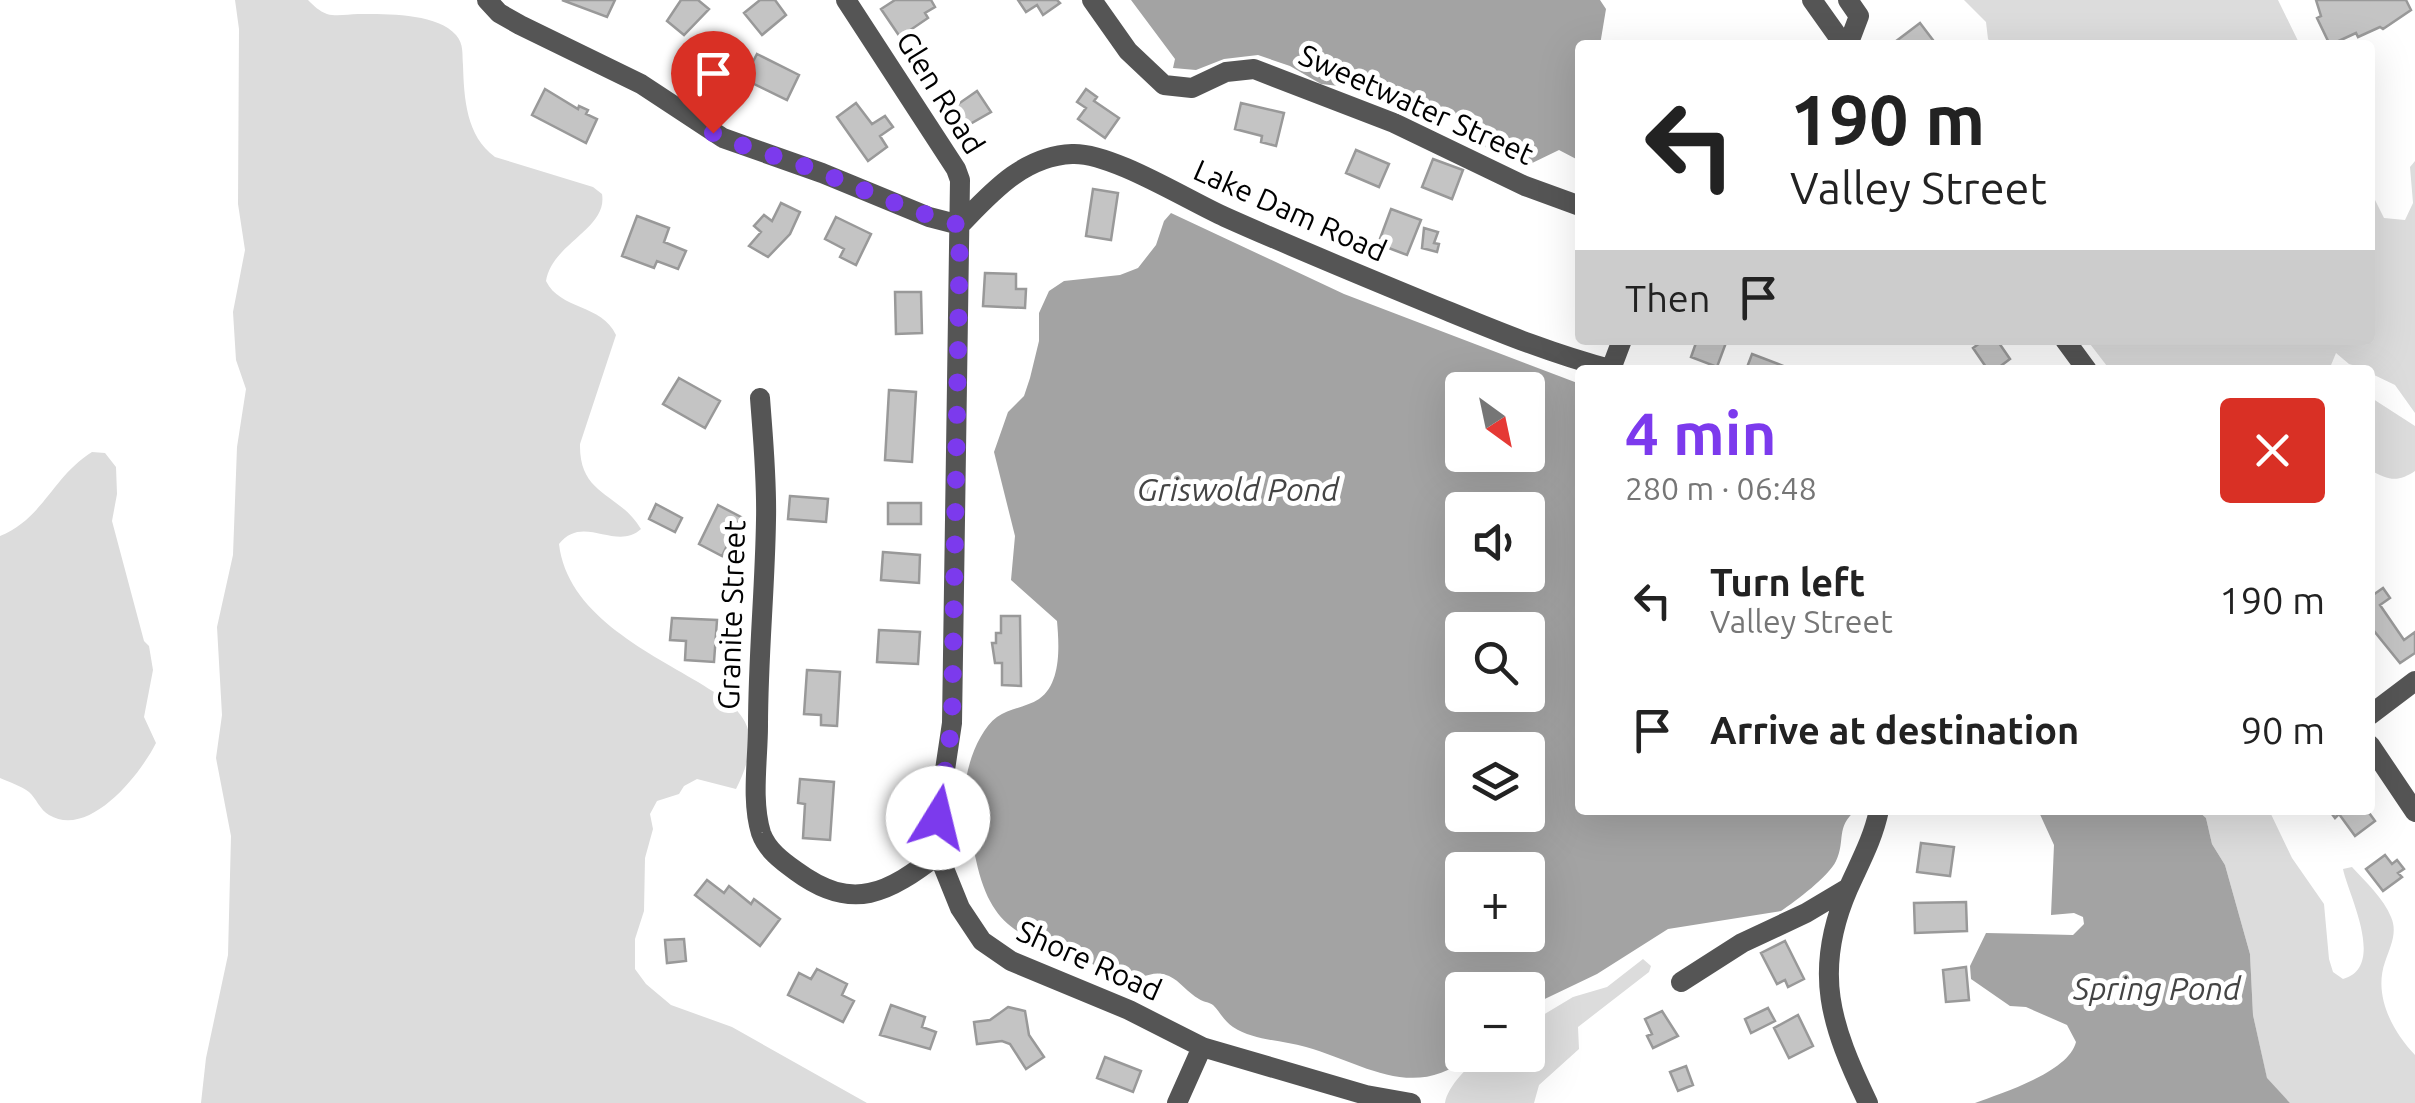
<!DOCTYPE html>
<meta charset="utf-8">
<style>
:root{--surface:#fff;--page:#f2f2f2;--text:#222;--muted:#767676;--accent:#7c3aed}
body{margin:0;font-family:Ubuntu,sans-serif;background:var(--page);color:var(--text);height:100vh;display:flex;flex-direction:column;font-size:38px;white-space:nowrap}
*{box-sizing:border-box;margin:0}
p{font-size:32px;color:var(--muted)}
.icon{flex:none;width:55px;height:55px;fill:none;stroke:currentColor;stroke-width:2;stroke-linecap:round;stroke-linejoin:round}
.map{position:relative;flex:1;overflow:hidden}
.drawer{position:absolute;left:1575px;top:365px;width:800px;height:450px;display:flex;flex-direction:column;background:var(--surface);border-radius:10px;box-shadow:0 10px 40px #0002}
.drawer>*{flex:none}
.hud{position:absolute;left:1575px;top:40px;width:800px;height:305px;border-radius:10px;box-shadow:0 10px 40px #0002;background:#fff;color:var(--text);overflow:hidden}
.needle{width:65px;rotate:147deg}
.buttons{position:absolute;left:1445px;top:372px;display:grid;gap:20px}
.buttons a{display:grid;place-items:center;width:100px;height:100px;border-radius:10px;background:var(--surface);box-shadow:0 10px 40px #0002;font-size:50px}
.pin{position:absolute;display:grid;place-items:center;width:85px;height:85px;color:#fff;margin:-102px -42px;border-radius:50% 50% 50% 0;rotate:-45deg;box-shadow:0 0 10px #0007}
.pin .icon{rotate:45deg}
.me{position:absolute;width:110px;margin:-55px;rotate:9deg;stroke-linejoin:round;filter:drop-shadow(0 0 8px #0008)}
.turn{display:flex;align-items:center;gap:35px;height:210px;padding:0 50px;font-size:45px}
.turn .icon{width:130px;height:130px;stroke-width:2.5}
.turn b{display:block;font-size:70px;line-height:85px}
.then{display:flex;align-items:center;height:95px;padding:0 50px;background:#0003;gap:20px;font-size:38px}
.round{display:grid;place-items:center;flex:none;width:105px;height:105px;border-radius:10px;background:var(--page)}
.headline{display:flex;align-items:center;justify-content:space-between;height:170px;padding:0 50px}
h1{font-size:60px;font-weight:700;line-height:75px;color:var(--accent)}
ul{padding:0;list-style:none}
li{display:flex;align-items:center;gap:30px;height:130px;padding:0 50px}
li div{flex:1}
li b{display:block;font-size:38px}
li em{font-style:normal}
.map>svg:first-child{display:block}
.green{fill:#dcdcdc}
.water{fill:#a3a3a3;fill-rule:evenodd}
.building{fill:#c4c4c4;stroke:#999;stroke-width:2.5}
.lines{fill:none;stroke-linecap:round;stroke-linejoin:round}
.street{stroke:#555;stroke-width:20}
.route{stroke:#7c3aed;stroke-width:18;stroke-dasharray:0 32.4}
.labels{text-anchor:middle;stroke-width:10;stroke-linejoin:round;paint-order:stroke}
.street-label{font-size:30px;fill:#000;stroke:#fff}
.water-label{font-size:32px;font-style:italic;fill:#444;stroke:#fff}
</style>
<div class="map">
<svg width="2415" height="1103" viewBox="0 0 2415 1103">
<rect width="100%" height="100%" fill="#fff"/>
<!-- green -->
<path class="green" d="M235,0H308C314,6 319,11 327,14C337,17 348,14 358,14C386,14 437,13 456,35C464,44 462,54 463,65C464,98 466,136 495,157L593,187L602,194C608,229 552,243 546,281C560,310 602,304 616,335L580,444C579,496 619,492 641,529C616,552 583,513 559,544C567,613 644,650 698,682C715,693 735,703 745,722C756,743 746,769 736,789L697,779L684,786L679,794L657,801L650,814L653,829L645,858L644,911L635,939V969L646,984L671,1005L732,1027L867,1103H201L206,1058L228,955L231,836L216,758L222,715L217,627L233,555L237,447L246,389L236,360L233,312L245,250L238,204L239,29Z
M1964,0H2278L2300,45H1993L1988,39L1986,22Z
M2415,161V413L2395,385L2370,373V370L2349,364L2336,353L2329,370H2110L2087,340H2370V190L2384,218L2405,220L2413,203L2410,167Z
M2370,397L2415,426V471C2397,483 2389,480 2370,470Z
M92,452L105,453L116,467L117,494L112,521L144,641L149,646L153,670L144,717L156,743C140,775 89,839 49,815C40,810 36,798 29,792C21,786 9,782 0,778V536C43,519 53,476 92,452Z
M2197,810H2269L2292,858L2324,904L2329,959L2333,972L2343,979C2387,967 2348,894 2343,869L2352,867C2365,881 2384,899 2391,917C2398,933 2390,947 2385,962C2373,996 2393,1032 2415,1055V1103H2290L2267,1079L2253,1015L2250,954L2225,865L2212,844L2206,818Z
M1643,959L1651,966L1649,972L1578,1027L1579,1049L1539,1085L1534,1103H1445C1447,1087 1471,1061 1487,1055C1497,1051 1516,1055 1528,1055V1024L1573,997L1607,987Z"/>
<!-- water -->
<path class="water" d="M1131,0H1600L1606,9L1600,45H1580V161L1559,150L1526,166L1483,146L1453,117L1393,92L1321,84L1290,66L1258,55L1224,59L1196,70L1173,68L1175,59Z
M1171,213L1344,294L1580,384V810H1856C1835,828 1846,840 1836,861C1829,876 1796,901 1781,911L1668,929L1597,974L1528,1007V990H1462V1055H1470C1415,1103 1363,1063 1306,1047C1282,1040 1255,1041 1233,1027C1224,1021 1220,1012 1213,1005C1209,1002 1203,1002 1199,999C1188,993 1180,981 1169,976C1150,967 1137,985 1118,980C1106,977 1098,965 1086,961C1025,936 992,934 976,860C973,844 964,807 965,792C965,769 978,731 997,717C1010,708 1027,707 1039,699C1062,683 1059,644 1057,621L1011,580L1015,536L994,452L1008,412L1024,396L1030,378L1039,341V313L1049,291L1064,281L1120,275L1138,268L1156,245L1164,221ZM1462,390H1528V455H1462ZM1462,510H1528V575H1462ZM1462,630H1528V695H1462ZM1462,750H1528V815H1462ZM1528,870V935H1462V870Z
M2038,810H2197L2206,818L2212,844L2225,865L2250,954L2253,1015L2267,1078L2290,1103H1975C2002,1093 2069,1072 2076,1042L2067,1025L2026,1007L2010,1006L1971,979L1970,966L1986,933L2073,935L2084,924L2083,917L2074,913L2051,915L2054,845Z"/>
<!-- building -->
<path class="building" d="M562,0H615L607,17Z
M681,0H698L709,9L684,35L667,21Z
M760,0H775L786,15L762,35L744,13Z
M895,0H931L935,7L925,13L928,18L900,37L881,9Z
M1018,0H1057L1060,3L1043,15L1037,5L1026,12Z
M2316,0H2406L2411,10L2383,29L2380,27L2358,37L2356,33L2330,45L2317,18L2321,16Z
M1920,23L1936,44L1891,45Z
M692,40L710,49L701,67L683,59Z
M757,54L799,75L787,100L744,79Z
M545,89L578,109L579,106L588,110L586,114L597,119L586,143L532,115Z
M1086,89L1097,97L1094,101L1119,118L1105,138L1078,119L1086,108L1077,102Z
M977,91L991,112L963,128L951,109Z
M856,103L872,124L885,116L893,127L880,136L887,147L868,161L837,117Z
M1241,103L1284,113L1276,146L1261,142L1262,136L1235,129Z
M1356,150L1389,164L1379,187L1346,173Z
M1433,159L1463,170L1452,199L1422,187Z
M1093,189L1118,193L1111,240L1086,236Z
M781,203L800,212L790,234L768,257L749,246L761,232L754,226L764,215L772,221Z
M1391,209L1421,220L1407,255L1378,244Z
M637,216L669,228L664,242L686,251L678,269L657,261L654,268L622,256Z
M836,217L871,234L856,265L840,257L844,249L825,239Z
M1424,228L1438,232L1434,243L1439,244L1437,252L1422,248Z
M985,273L1016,274V289H1026L1025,308L983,306Z
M895,292H921L922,333L896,334Z
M1697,340H1727L1717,367L1691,357Z
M1984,340H1997L2010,359L2002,365L2006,370H1988L1973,348Z
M1752,354L1786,367L1784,370H1746Z
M679,378L720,401L705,428L663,404Z
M889,390L916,392L912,462L885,460Z
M790,496L828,499L826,522L788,519Z
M888,503H921V524H888Z
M656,504L682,518L675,532L649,519Z
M718,505L741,517L722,556L699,544Z
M883,552L920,555L919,583L881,580Z
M2383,588L2390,598L2380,605L2404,640L2415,632V653L2400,663L2370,626V593L2373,595Z
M1001,616H1020L1021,686L1002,685V663H995L992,643H996V633H1001Z
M672,618L717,620L714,662L685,660L686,641L670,640Z
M879,630L920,632L918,664L877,662Z
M807,670L840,672L837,726L821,725V715L804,714Z
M800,779L834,782L830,840L803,838L805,804L798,803Z
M2329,810H2367L2375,821L2355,836L2339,814L2335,818Z
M1921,843L1954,847L1950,876L1917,872Z
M2385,855L2392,864L2397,860L2404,869L2398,873L2402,877L2383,891L2366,869Z
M707,880L724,893L729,886L751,904L754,899L780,919L760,946L695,895Z
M1966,902L1967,931L1915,933L1914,903Z
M684,939L686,961L667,963L665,940Z
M1785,941L1804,979L1788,987L1785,980L1777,984L1761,953Z
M1966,967L1969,1000L1946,1002L1943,970Z
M817,969L847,984L842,995L854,1001L843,1022L788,995L799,973L811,979Z
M891,1005L925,1017L922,1027L936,1032L930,1049L880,1035Z
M1008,1007L1025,1011L1029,1035L1044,1057L1026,1069L1010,1044L1002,1041L977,1044L974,1022L990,1020Z
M1768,1008L1775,1021L1751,1033L1745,1019Z
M1662,1011L1678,1036L1653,1048L1647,1036L1652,1034L1645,1019Z
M1798,1015L1813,1046L1789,1058L1774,1028Z
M1105,1057L1141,1071L1133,1092L1097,1078Z
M1686,1066L1693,1085L1678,1091L1670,1072Z"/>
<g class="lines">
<!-- street -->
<path class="street" d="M487,0L499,13L520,25L641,84L723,138L822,173L929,217L960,225
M846,0L956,169L960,180L952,723L936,830L941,861L960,908L982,941L1011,961L1129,1010L1202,1047L1366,1095L1411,1103
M1092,0L1128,51L1164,85L1192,88L1226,72L1254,69L1394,123L1525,186L1580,206
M1812,0L1844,45
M1848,0L1859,16L1848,45
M960,225C991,193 1023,156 1072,154C1111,152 1187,200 1225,217C1292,247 1360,275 1428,303C1492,329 1545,352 1613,370
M2065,340L2087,370
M1611,369L1622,340
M760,398C763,439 767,479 766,520C765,589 758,657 758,726C758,759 751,801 761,833C767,850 782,861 796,871C853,913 888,893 939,854
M2370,715L2415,681
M2370,745L2415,812
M1681,982L1742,943L1806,913L1848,888
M1177,1103L1202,1047
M1868,1103C1831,1026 1812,972 1848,889C1860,862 1873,839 1879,810"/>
</g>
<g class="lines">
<!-- route -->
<path class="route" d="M713,133C746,149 781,157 815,170C863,189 909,211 960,225L952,723L938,818"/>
</g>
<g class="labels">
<!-- street labels -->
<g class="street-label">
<text transform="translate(940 93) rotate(58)" y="10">Glen Road</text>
<text transform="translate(1416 105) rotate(24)" y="10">Sweetwater Street</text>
<text transform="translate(1290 211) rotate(24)" y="10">Lake Dam Road</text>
<text transform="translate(732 615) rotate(-88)" y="10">Granite Street</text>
<text transform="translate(1089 961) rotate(24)" y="10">Shore Road</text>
</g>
<!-- water labels -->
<g class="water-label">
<text x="1238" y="501">Griswold Pond</text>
<text x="2157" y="1000">Spring Pond</text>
</g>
</g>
</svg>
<div class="buttons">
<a><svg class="needle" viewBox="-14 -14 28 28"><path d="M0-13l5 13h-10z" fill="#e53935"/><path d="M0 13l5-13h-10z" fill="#767676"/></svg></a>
<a><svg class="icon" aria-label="sound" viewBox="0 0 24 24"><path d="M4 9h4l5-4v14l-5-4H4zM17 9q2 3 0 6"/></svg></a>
<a><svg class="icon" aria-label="search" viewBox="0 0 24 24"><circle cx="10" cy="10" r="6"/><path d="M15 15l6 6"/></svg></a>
<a><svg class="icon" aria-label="layers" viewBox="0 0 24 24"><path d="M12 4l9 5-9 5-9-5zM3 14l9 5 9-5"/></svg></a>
<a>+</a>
<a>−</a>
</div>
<div class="pin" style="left:713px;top:133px;background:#d93025"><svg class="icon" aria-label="arrive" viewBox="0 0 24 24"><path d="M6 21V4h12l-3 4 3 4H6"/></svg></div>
<svg class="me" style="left:938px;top:818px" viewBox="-20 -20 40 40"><circle r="19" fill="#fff"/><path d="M0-13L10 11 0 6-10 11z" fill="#7c3aed"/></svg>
<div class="hud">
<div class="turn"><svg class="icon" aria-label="left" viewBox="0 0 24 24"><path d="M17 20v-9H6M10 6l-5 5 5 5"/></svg><div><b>190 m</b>Valley Street</div></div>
<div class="then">Then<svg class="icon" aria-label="arrive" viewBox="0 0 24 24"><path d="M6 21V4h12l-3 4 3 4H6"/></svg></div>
</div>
<section class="drawer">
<div class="headline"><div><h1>4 min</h1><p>280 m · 06:48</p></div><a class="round" style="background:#d93025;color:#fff"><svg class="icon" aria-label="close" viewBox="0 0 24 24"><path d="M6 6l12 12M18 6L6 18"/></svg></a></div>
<ul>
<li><svg class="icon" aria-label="left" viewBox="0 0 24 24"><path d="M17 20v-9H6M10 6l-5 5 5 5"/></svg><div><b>Turn left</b><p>Valley Street</p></div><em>190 m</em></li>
<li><svg class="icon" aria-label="arrive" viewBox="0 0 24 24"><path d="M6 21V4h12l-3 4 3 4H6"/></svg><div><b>Arrive at destination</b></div><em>90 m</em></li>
</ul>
</section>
</div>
